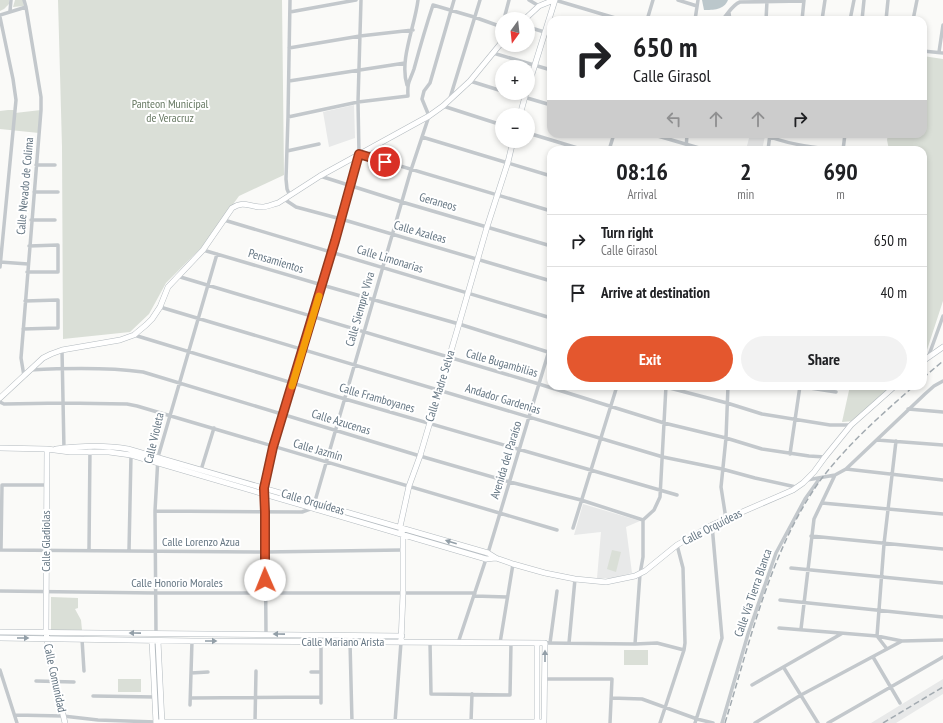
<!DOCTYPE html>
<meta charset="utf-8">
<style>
:root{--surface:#fff;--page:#f2f2f2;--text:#202124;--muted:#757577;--line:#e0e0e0;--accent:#e4572e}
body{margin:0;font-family:"PT Sans Narrow",sans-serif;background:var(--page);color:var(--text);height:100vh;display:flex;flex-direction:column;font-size:15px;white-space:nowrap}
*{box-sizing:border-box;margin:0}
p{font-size:13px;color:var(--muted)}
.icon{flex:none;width:22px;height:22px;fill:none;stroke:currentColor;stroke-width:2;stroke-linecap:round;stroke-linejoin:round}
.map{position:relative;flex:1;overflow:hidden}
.panel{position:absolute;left:547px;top:146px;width:380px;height:244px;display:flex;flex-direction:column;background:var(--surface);border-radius:12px;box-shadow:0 2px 6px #0003}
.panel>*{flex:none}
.top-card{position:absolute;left:547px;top:16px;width:380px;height:122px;border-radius:12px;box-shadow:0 2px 6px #0003;background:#fff;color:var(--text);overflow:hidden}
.needle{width:26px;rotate:195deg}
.controls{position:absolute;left:495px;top:12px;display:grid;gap:8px}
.controls a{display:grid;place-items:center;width:40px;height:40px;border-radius:50%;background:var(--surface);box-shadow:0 2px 6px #0003;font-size:20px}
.pin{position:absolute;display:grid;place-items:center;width:34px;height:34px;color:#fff;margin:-17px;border:2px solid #fff;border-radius:50%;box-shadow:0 1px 4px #0007}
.me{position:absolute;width:44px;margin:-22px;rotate:359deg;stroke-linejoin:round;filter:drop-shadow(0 0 3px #0008)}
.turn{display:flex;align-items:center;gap:14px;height:84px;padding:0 20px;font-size:18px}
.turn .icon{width:52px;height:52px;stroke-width:2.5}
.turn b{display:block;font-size:28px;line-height:34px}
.lanes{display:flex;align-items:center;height:38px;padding:0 20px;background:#0003;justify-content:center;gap:20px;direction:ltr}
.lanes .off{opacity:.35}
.eta{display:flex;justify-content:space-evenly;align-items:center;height:68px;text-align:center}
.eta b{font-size:24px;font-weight:700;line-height:28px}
.button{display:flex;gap:8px;margin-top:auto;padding:8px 20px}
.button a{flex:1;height:46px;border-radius:24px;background:var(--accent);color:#fff;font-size:16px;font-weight:700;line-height:46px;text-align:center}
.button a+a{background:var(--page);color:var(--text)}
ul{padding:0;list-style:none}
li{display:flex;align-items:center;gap:12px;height:52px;padding:0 20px;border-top:1px solid var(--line)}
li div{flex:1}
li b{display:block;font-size:15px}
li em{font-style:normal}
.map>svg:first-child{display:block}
.built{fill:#e8e9e9}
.green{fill:#dadfd7}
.water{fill:#bbc7cb}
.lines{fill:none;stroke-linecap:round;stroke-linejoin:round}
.secondary-casing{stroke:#b3babf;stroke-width:6}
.street{stroke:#c3c8cc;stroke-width:3.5}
.secondary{stroke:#fff;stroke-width:5}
.rail{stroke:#a2aab0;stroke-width:1.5;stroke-dasharray:6 3;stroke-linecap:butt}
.oneway{fill:#939fa8}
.route-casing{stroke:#94391e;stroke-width:10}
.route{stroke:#e4572e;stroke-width:7}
.slow{stroke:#f59e0b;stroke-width:7}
.labels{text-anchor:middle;stroke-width:4;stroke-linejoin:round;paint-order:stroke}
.park-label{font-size:12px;fill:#687a64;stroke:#fff}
.street-label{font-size:12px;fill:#657683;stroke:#fff}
</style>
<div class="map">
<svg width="943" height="723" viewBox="0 0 943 723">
<rect width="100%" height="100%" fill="#fafaf8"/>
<!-- built -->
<path class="built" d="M354,105L355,138L329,147L323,112Z
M750,134L765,136L762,150H746Z
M583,504L640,521L626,527L632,573L613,578H597L601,532L574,535Z
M943,679V694L896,723H871Z"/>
<!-- green -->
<path class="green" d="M0,0H9V4L4,9L0,11Z
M15,0H23L24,6L13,7Z
M58,0H282L284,175L239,196L202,247L166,283L149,314L130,332L63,339L62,147Z
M923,56L943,59V301L926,353L923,356V150H889L887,140L888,134H923Z
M8,110H15V113L41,110L39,133L0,129V111Z
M850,386H891L854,421L842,422Z
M612,550L621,552L616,572L607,569Z
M51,597L78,598V608L75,609L81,620L82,630L51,631Z
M624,650H648V665H624Z
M118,679H141V692H118Z"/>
<!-- water -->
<path class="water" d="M702,0H728C724,10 713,10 704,10Z"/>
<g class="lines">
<!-- secondary casing -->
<g class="secondary-casing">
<path id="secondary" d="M525,19L539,6L554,0
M528,87L555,0
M520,115L526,93
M923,361L943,347
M0,398L43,358L51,354L62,350L120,340L134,335L146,325L152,319L160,307L168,287L203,250L232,208C244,200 249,207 262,207C267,207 273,204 278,203L320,176L429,116L443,106L470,81L502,42
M0,448L47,449L70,452H109L131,455L486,559L496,558
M47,449L46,632L50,659L65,723
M56,449C79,446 105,445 128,449L488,553L496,558L513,564L545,573L575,579L606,582L635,576L645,571L677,545L712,525L793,490L803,483L814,472L825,457L851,425L895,386
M0,632L402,636
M0,638L192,641L545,643L544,723
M152,641L156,723
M158,641L162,723
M401,642L403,594V535L400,527L409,486L420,456L459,324L487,227L508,162L513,141
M156,722H544
M537,723V643"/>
</g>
<!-- street -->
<path class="street" d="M24,0L26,7L41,97V110L21,358L24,376
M290,0L288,117L286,179L287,189L290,196
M529,0L539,6
M555,0L622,20
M678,0L697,6
M433,5L474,17L502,27
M10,11L11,0
M290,12L356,0
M729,13L730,20
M0,15L26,7
M0,17L13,79L16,100L0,267
M504,19L509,0
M647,20L653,0
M695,20L698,0
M722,20C728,14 732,5 740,2L804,1
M766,20L767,1
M802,20L804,0
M822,20L825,0
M850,20L854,0
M862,20L864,0
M886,20L888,0
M913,20L917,0
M528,27L551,34
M289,48L360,36L413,30
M923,51L943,53
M939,52L943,25
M493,53L551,70
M289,81L405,63
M470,81L502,91
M407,85C399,60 415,26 418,0
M510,93L551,105
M450,98L480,0
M443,106L502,125
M288,117L358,102L408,96C407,81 410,81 414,69C420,47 426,26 433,5
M528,133L584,150
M651,134L706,150
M763,134C785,144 811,147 835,150
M422,137L551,176
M609,150L614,134
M686,150L687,134
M768,150L770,134
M843,150L845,134
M287,151L319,144
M360,154L551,211
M36,165H55
M320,176L402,202L551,246
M34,192H58
M284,199L296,207L341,219L551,281
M31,220H55
M224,220L551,318
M203,250L322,285L459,324L551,353
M0,262L28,264
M27,272H58V245L29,246
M177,276L539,384L664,423L726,438L762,449L809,456L825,457
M160,307L663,457L722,469L755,478L796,487
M23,329L58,328V300L25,301
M134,335L345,399L677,495
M62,350L64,450
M929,355L943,316
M30,370C68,368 106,367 143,372L420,456L510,482L581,500L643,520
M662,386L727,403L762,414L830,425H851
M797,386L836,392
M0,402L4,404L63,403L127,404L137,406L557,530
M908,409L943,412
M877,440L943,445
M790,454L800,386
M846,469L943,480
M201,470L214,428
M807,480L835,475
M822,503L943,514
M155,511L302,512L313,508L411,170L429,116L422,99L424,91L430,83L454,0
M726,519L721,487L726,438L728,386
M573,528L617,386
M811,536L943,549
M0,550L265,552L402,550
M1,550L2,485H46
M89,551L90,447
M129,551L131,455
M791,568L943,583
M0,591L155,593H475
M474,596L507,597
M780,600L943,617
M779,628L877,636L902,641L943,640
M801,629L814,519L835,475L846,469L925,394L934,386L943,381
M83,632L82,639L84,671
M156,633L155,511L158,457L217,254
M266,634L265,512L264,488L273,447L332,252L359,154L358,102L361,0
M350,642L352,722
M430,642L431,694L510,695L511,643
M458,643L488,553L551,344
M500,643L513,564
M545,643L635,644L657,643L684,650
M550,643L557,591
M569,643L575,579
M635,644L640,574L643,557V520L654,510L660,497L666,386
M887,649L877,636L884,544L896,441
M873,657L900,703
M784,668L818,723
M0,670L17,723
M311,672H321
M191,673L208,672
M545,679H612L610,723
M36,681L74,682
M752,685L841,634
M93,696L155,697
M191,698L321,697
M611,698L642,699L697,719L713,723
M321,703V642
M190,705L192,641
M15,715L63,716L98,720L156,722
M255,722L256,671
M395,722L401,642
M471,722L472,694
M660,723L684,650L685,643L683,568L677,545
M695,723L722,638L712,525
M722,723L748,634L776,553L805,499L820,478
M755,723L801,695L902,641
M828,723L943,657"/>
<!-- secondary -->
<use href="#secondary" class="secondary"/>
<!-- rail -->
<path class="rail" d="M923,378L943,361
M725,723C750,642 771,547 822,478C850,442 880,416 914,386
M883,723L943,687"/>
</g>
<!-- one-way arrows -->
<defs><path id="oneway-solid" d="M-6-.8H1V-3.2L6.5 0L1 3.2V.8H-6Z"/></defs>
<g class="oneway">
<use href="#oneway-solid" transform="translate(451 542) rotate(-163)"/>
<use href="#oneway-solid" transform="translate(135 633) rotate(-179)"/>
<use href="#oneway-solid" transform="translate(279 634) rotate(-179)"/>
<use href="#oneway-solid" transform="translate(23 638)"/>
<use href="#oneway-solid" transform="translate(211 641)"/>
<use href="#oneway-solid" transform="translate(545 656) rotate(-90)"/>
</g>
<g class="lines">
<!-- route casing -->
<g class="route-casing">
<path id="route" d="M265,580V512L264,488L273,447L335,241L359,154L385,162"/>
</g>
<!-- route -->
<use href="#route" class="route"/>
<!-- slow -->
<path class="slow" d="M292,386L319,296"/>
</g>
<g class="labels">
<!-- park labels -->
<g class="park-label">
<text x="170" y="108">Panteon Municipal<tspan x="170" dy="14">de Veracruz</tspan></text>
</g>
<!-- street labels -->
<g class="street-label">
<text transform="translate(25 186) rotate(-85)" y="4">Calle Nevado de Colima</text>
<text transform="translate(438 202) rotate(16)" y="4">Geraneos</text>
<text transform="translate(420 232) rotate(16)" y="4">Calle Azaleas</text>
<text transform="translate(390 259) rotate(17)" y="4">Calle Limonarias</text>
<text transform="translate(276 261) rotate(17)" y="4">Pensamientos</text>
<text transform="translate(360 309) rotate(-74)" y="4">Calle Siempre Viva</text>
<text transform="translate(502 363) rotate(16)" y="4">Calle Bugambilias</text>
<text transform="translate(440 386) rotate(-73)" y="4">Calle Madre Selva</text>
<text transform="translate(377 398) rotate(16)" y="4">Calle Framboyanes</text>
<text transform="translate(503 399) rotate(17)" y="4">Andador Gardenias</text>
<text transform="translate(341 422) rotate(17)" y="4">Calle Azucenas</text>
<text transform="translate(154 438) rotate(-77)" y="4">Calle Violeta</text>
<text transform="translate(318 450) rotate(16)" y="4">Calle Jazmín</text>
<text transform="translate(506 460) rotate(-73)" y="4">Avenida del Paraíso</text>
<text transform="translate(313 502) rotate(16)" y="4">Calle Orquídeas</text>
<text transform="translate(712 527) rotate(-27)" y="4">Calle Orquídeas</text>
<text transform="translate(46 541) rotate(-90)" y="4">Calle Gladiolas</text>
<text x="201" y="546">Calle Lorenzo Azua</text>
<text x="177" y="587">Calle Honorio Morales</text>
<text transform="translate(753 593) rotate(-71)" y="4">Calle Vía Tierra Blanca</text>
<text x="343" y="646">Calle Mariano Arista</text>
<text transform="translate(55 678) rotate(78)" y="4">Calle Comunidad</text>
</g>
</g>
</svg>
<div class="controls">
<a><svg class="needle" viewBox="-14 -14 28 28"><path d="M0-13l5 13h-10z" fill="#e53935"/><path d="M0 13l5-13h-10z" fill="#757577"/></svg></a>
<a>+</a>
<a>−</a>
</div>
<div class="pin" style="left:385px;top:162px;background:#d93025"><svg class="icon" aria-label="arrive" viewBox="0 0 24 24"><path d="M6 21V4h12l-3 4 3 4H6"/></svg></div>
<svg class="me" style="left:265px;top:580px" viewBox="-20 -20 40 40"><circle r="19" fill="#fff"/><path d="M0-13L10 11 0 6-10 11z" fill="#e4572e"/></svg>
<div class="top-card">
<div class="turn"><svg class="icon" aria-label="right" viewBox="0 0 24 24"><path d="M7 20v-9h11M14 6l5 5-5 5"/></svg><div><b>650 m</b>Calle Girasol</div></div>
<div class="lanes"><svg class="icon off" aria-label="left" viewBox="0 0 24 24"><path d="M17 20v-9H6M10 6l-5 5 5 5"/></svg><svg class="icon off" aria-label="ahead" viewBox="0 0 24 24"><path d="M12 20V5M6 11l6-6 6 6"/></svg><svg class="icon off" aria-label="ahead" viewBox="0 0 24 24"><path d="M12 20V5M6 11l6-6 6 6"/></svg><svg class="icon" aria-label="right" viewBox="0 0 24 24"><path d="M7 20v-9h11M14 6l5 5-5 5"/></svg></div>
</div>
<section class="panel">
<div class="eta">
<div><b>08:16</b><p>Arrival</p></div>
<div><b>2</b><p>min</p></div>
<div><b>690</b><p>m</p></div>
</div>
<ul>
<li><svg class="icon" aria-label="right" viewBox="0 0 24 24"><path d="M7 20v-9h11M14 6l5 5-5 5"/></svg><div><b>Turn right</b><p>Calle Girasol</p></div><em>650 m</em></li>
<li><svg class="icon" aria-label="arrive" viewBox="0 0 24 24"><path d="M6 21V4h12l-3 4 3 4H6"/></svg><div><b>Arrive at destination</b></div><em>40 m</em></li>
</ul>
<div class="button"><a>Exit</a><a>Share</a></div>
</section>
</div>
